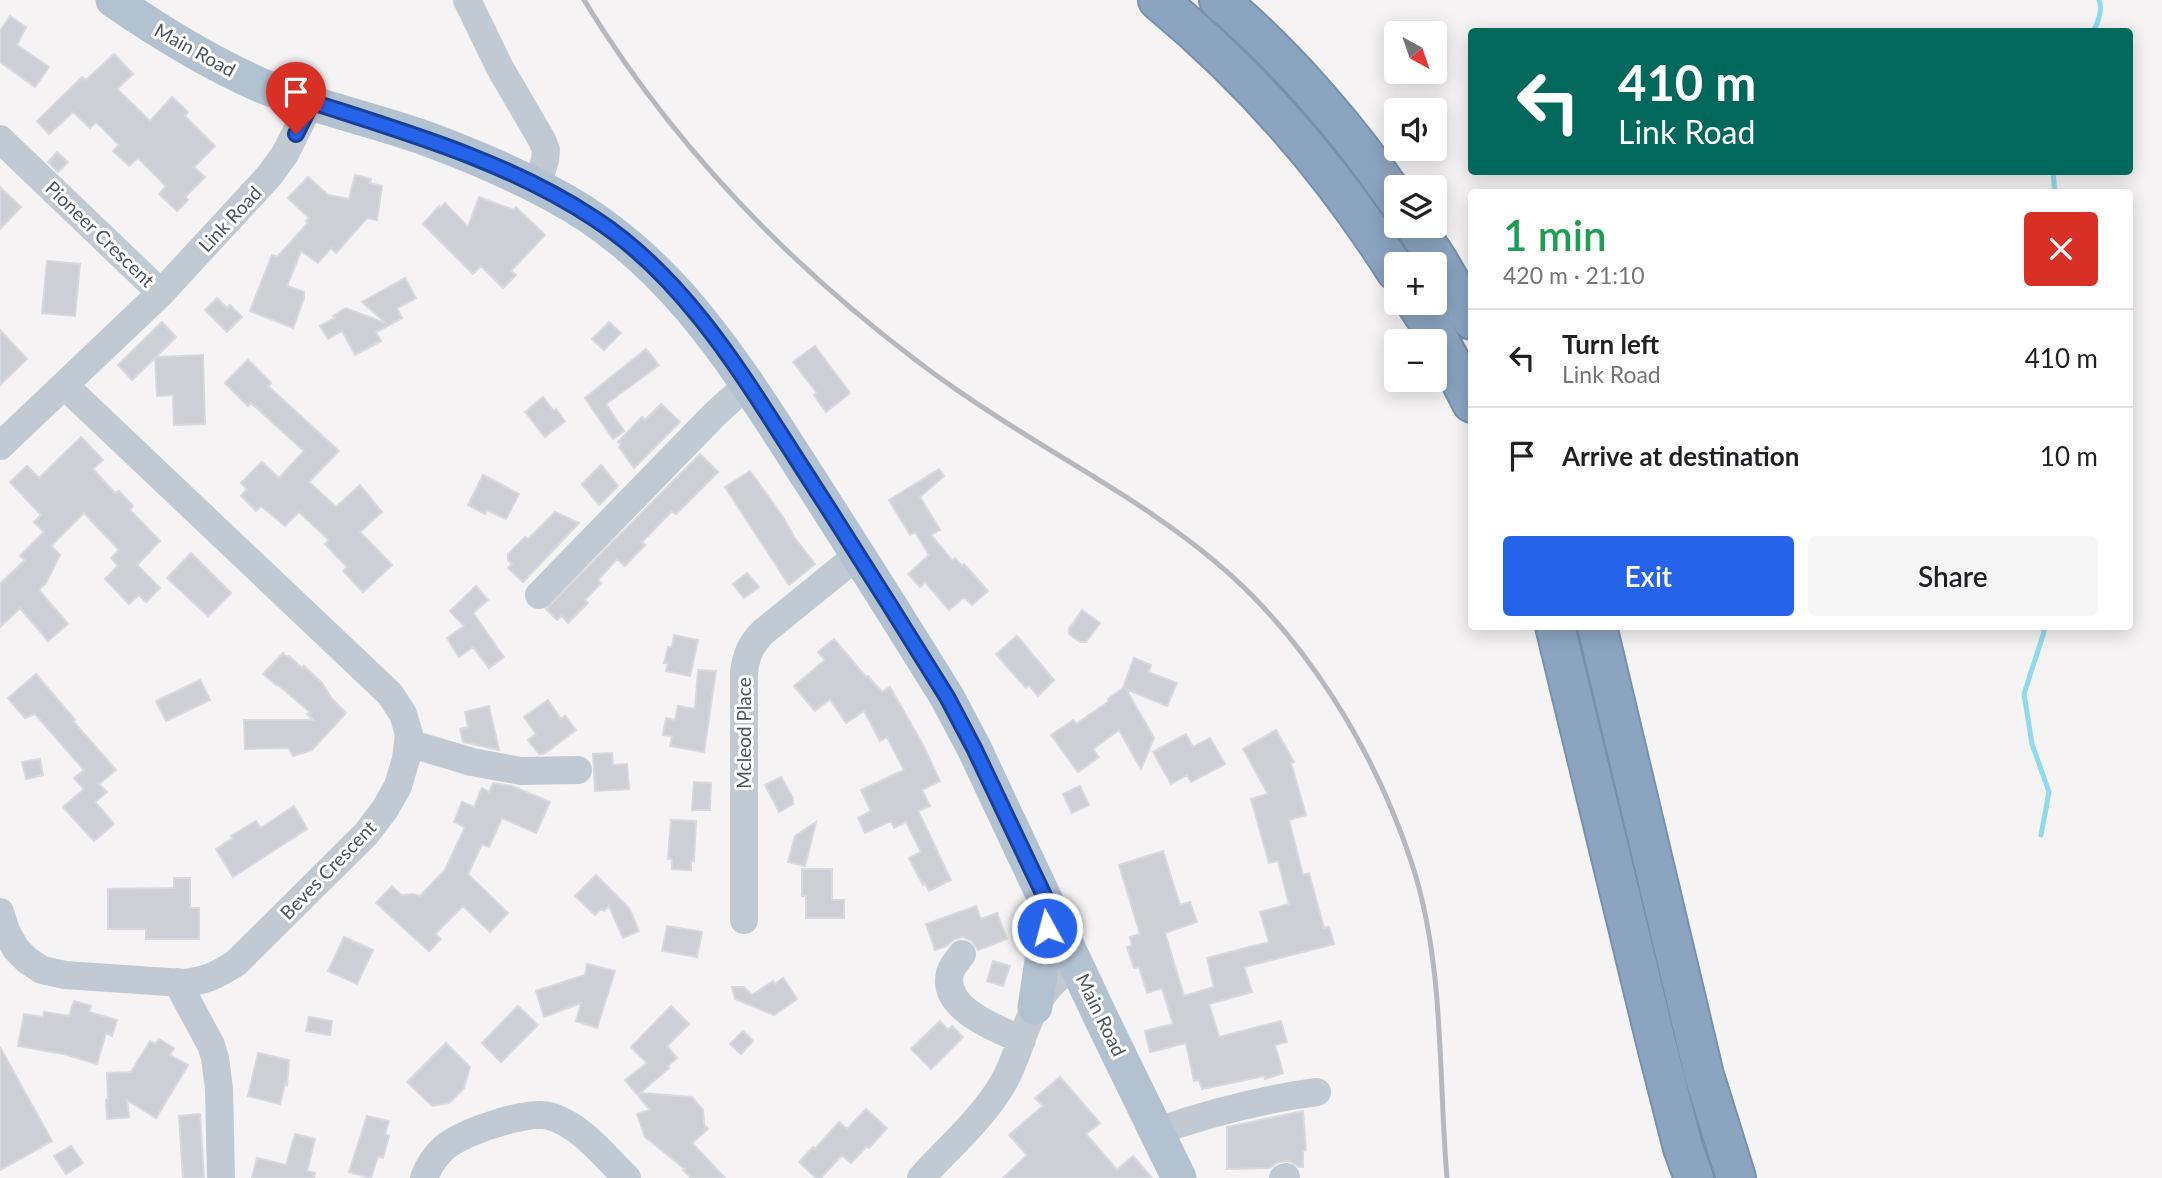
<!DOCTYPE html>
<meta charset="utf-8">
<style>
:root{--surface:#fff;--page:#f6f6f6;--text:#202124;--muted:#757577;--line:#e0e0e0;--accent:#2563eb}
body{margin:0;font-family:Lato,sans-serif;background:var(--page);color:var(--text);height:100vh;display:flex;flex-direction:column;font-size:26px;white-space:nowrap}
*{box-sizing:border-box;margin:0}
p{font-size:23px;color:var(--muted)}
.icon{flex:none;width:38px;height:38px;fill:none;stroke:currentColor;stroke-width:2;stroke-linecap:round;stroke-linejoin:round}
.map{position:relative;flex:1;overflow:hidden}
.panel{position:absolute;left:1468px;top:189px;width:665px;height:441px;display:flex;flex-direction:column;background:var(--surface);border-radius:7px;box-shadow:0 4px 18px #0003}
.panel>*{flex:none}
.top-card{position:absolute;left:1468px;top:28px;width:665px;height:147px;border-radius:7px;box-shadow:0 4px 18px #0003;background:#00695c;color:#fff;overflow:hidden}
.needle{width:46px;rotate:140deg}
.tools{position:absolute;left:1384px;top:21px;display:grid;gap:14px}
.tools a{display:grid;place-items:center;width:63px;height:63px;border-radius:7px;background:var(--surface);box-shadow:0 4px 18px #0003;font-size:35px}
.pin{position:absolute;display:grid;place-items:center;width:60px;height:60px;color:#fff;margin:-72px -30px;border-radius:50% 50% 50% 0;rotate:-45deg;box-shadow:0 0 7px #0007}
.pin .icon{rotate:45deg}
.me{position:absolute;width:77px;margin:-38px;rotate:353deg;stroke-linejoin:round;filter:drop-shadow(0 0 5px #0008)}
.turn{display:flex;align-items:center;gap:24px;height:147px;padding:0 35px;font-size:32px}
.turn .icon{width:91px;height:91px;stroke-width:2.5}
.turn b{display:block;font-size:49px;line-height:60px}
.round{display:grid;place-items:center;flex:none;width:74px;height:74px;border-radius:7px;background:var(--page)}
.summary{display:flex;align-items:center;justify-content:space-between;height:119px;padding:0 35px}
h1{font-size:42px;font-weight:600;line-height:52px;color:#1e9e55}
.primary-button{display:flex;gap:14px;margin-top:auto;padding:14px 35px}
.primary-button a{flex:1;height:80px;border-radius:7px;background:var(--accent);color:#fff;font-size:28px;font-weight:600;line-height:80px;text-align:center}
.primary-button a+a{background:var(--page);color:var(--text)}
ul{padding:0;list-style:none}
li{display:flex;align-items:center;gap:21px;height:98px;padding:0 35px;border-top:2px solid var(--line)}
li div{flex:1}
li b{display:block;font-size:26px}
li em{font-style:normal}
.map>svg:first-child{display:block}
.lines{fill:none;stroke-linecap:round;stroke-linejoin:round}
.stream{stroke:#90daee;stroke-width:5}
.building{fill:#cdcfd5;stroke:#d7d9de;stroke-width:2}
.highway-casing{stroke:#7690ad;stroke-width:42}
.minor{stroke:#c1cad2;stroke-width:28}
.major{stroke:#b3c2d1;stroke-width:35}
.highway{stroke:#8ba5c1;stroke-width:38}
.rail{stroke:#b5b8bd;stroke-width:5}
.route-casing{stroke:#184099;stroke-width:18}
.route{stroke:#2563eb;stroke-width:12}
.labels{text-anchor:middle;stroke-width:6;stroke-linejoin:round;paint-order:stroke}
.street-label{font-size:19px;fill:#4a5661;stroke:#fff}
</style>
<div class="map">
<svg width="2162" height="1178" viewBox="0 0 2162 1178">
<rect width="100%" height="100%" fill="#f5f3f3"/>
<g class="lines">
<!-- stream -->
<path class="stream" d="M2093,32C2098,23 2103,9 2099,0
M2053,172L2055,192
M2041,835L2049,792L2032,744L2024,694L2044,632L2043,626"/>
</g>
<!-- building -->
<path class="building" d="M10,16L26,27L17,45L49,67L35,87L0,62V31Z
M114,54L133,74L117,89L150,121L172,97L188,112L185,116L215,146L194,167L205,177L185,197L188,200L177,211L159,194L166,186L138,158L129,166L113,151L119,145L96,122L90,128L73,112L49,134L37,121L82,77L86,80Z
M57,152L68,162L58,172L48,162Z
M355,175L371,179L370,183L382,186L377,220L367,218L336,253L331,248L318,263L301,251L287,286L304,292V298L293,328L250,311L272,255L277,257L308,223L306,221L309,218L288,198L308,177L328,195L349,199Z
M0,187L21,207L0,229Z
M479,197L514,210L516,207L545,235L511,271L516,275L503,288L481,266L473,274L423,224L439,206L440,208L445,203L468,227Z
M47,261L80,264L75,316L42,313Z
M405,278L416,298L397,308L402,318L376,332L381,341L355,355L342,331L328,339L320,326L335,318L333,316L346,308L387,324L362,302Z
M217,298L227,308L230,305L242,317L227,332L205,310Z
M162,322L176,337L156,357L203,355L205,424L174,425L173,395L157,396L155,358L132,380L118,365Z
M609,322L621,333L604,350L592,339Z
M0,330L27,359L0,385Z
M815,346L850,393L826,412L814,395L817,393L793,362Z
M646,349L659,365L606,404L624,431L613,439L585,398Z
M248,360L271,383L268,386L339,451L309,482L336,507L360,485L382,512L360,532L392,565L363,592L343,571L347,567L325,544L329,540L299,512L285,526L261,506L256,511L241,496L247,489L241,483L262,462L279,478L304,451L251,403L248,406L225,383Z
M543,397L554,411L556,409L565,421L545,437L525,412Z
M661,404L680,422L634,468L619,447L621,444L618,442L642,417L645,420Z
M81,437L103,460L93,469L115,493L119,491L133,506L130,510L160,541L137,565L160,588L146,602L139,595L129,604L105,579L118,566L111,558L119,550L84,513L51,546L60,555L46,583L39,590L68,624L48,641L20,608L0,627V584L25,560L20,556L44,532L34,522L41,515L10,482L27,466L39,478Z
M700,454L718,472L676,514L672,511L642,542L645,545L625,566L617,559L598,580L601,583L585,600L588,603L568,623L562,616L557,620L546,609Z
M601,465L618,486L599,505L582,484Z
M939,469L944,476L920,497L940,530L931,535L952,560L955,558L962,566L964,564L988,591L972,605L964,597L949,610L925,582L920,587L908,574L929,555L915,532L910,535L889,500Z
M750,471L783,517L795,538L815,564L789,585L725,487Z
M483,475L519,494L506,519L487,510L485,514L468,505Z
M555,512L579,523L523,582L508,568L512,564L508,560V554L525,537L528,539Z
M191,553L231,593L208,616L167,578Z
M747,573L759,587L744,598L733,584Z
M476,586L488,600L473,613L504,657L489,668L473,647L459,657L447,638L464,626L450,611Z
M1082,610L1100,623L1086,642H1080L1069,634V629Z
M674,635L698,640L690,676L666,671L668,663H664L668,647H672Z
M1017,636L1054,680L1038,696L1029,685L1026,688L996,654Z
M834,639L866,677L868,676L882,692L890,687L923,745L940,781L922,790L930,806L918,811L951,880L929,891L925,883L923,885L909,858L921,852L906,822L894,828L891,821L865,833L858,818L871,811L861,790L904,770L887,737L880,741L864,711L846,723L830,699L815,711L794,686L825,660L818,652Z
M283,653L286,656H289L302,668L304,666L322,683L332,699L346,713L312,750L293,756L289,748L245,749L244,720H313L307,714L311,713L277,684L276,685L263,674Z
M1134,658L1151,665L1148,672L1177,683L1167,706L1126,689L1154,738L1141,769L1119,730L1093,749L1099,757L1078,772L1051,735L1073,720L1076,724L1109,701L1108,699L1123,688Z
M698,670L716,671L704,752L670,746L672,736L663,735L666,718L675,720L678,706L695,709Z
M36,674L75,720L73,721L116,770L99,784L107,792L95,802L114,824L94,841L63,807L84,789L74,778L84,770L35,714L25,718L8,698Z
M200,680L210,700L166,721L156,701Z
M548,700L561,719L565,716L576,730L544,754H539L528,740L536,734L524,717Z
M489,706L499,750L463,742L460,729L468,727L465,712Z
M1276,730L1294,762L1291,763L1306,815L1289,820L1303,875L1309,873L1324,928L1329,927L1334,944L1244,967L1252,992L1209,1004L1219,1037L1281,1021L1287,1042L1275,1045L1283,1073L1265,1079L1264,1076L1202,1089L1199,1080L1194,1081L1186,1043L1150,1052L1145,1031L1173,1024L1162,988L1147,993L1139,967L1134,968L1127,947L1132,946L1130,937L1140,934L1119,865L1163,851L1180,905L1190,902L1197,922L1165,933L1184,996L1214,987L1207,958L1269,942L1260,912L1289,904L1278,861L1269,863L1251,799L1268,794L1243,749Z
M1186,734L1193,747L1210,738L1225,764L1191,782L1187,775L1171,784L1153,752Z
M612,753L613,765L627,764L629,789L595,791L593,754Z
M40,759L43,775L26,779L22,762Z
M781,777L793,798V804L779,812L765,785Z
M694,782L711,783L710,810H692Z
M493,783L512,786L550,802L536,833L502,818L489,847L482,844L468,874L508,913L490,932L463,906L435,934L441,939L429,951L376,903L392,886L401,895L413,894L420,896L445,870L465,827L454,822L462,802L474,807L482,788L489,792Z
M1080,786L1089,805L1072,813L1063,794Z
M294,806L307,829L233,877L216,849L233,838L231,836L256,821L261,828Z
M671,820L696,821L694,861H691V870L672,869V859H668Z
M816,822L805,866L788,862L795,836Z
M802,869H832V900H844V918H806V896H802Z
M596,875L629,908L639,931L623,938L609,906L604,911L601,909L595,915L575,896Z
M174,878H190V908H199V939H146V929H108V889L174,888Z
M976,906L981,919L997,913L1007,939L978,950L972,941L963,937L954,939L947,946L935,950L926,924Z
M667,926L702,932L697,957L662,951Z
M344,937L373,950L357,984L328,971Z
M993,961L1010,966L1003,986L987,981Z
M587,964L615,971L597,1028L576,1021L581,1003L544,1017L536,991L585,975Z
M783,978L797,999L774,1015L735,999L732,987H744L752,995L773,981L775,984Z
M74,1001L91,1006L89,1012L117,1020L112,1036L106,1033L97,1064L64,1054L18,1046L24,1014L43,1017L44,1012L69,1016Z
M518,1006L538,1025L501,1062L482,1043Z
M671,1006L689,1024L667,1046L677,1058L668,1066L669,1068L640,1093L692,1097L703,1110L704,1124L708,1129L692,1143L725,1178H691L683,1170L685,1169L645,1137L637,1114L650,1110L625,1080L647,1063L631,1047Z
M309,1017L332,1021L330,1035L306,1031Z
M940,1021L948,1030L952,1026L963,1037L931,1069L911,1049Z
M743,1031L753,1041L741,1054L730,1044Z
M159,1039L174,1048L170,1055L188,1065L156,1118L127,1100L129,1117L107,1119L106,1100L108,1099L107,1073L131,1072L150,1041L155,1044Z
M446,1043L470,1067L464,1088L449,1103L432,1106L407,1082Z
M0,1047L52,1141L0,1170Z
M258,1053L289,1060L287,1085L285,1084L280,1104L248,1096Z
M1060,1077L1100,1123L1086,1134L1117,1170L1133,1156L1152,1178H1003L1027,1155L1009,1135L1043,1106L1035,1098Z
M866,1109L887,1128L869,1148L867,1146L851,1163L842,1155L821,1178H816L799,1162L813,1147L815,1149L839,1122L847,1129Z
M1303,1111L1306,1150L1303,1151V1167H1299L1289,1161L1278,1162L1270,1168L1227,1169V1127Z
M200,1114L204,1178H183L179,1116Z
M367,1116L389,1121L385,1134L389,1136L383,1158L378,1156L371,1178L349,1172Z
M295,1134L315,1139L307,1171L315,1173L314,1178H252L257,1158L286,1165Z
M71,1146L83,1163L66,1174L54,1156Z"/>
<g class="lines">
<!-- highway casing -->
<g class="highway-casing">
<path id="highway" d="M1158,0C1251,77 1332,170 1396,271
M1219,0C1284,55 1349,129 1396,199
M1415,226L1438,261L1472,320
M1416,303L1435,332L1472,403
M1555,626L1656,1042L1683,1148L1694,1178
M1597,626L1704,1075L1736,1178"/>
</g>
<!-- minor -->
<path class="minor" d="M467,0L500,68L542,140L546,150L545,160L537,186
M0,139L161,293
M0,446L161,293L269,176L285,154L311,102
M539,595L714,415L748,384
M408,743L472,762L521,771L578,770
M0,912L6,931L16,949L27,960L42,970L65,975L183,983C206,981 217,975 236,963L366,834L385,809L398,786L406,759L409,734L403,714L390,694L65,386
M744,920V672C746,655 751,644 763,632L858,555
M962,954C958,960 952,966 950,973C941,1009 998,1029 1022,1040
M177,982L211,1045L215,1058L219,1089L221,1178
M1157,1131C1210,1113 1262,1099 1317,1092
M424,1178C428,1167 436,1155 445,1147C464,1132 518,1114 542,1115C548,1115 556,1118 562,1121C587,1133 607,1159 627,1178
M921,1178C948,1148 981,1120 1002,1085C1017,1060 1022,1031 1036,1006C1045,988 1061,975 1075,962
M1283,1178L1286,1177"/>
<!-- major -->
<path class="major" d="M113,0C161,33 211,64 265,87C316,107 370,119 422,137C466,153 511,172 552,194C672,257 737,367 808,477C855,550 901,623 947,697L974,748L1102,1020L1179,1178
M1035,1007L1050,908"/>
<!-- highway -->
<use href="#highway" class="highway"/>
<!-- rail -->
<path class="rail" d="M584,0C670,141 786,262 917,361C972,403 1032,439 1091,475C1113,489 1135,502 1156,517C1175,530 1194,544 1212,559C1305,635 1375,751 1412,864C1445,965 1438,1074 1447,1178"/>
</g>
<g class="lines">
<!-- route casing -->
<g class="route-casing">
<path id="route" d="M296,134L312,102C408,133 509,162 595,219C687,279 745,379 803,469C852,545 900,621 947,697L974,748L1050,908L1047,928"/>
</g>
<!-- route -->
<use href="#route" class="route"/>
</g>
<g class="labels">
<!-- street labels -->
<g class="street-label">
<text transform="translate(195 50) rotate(29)" y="7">Main Road</text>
<text transform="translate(230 219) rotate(-47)" y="7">Link Road</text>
<text transform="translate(100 234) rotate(44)" y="7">Pioneer Crescent</text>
<text transform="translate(744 733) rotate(-90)" y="7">Mcleod Place</text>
<text transform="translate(328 870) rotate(-46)" y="7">Beves Crescent</text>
<text transform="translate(1101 1015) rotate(64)" y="7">Main Road</text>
</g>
</g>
</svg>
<div class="tools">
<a><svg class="needle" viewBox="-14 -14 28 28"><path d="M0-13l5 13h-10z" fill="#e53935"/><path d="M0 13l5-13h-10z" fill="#757577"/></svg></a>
<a><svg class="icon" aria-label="sound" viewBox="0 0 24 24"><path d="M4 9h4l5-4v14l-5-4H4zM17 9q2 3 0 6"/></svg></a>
<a><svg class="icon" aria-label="layers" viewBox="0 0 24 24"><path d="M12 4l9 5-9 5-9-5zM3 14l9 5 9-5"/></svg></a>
<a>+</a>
<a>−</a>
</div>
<div class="pin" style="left:296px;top:134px;background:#d93025"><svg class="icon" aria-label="arrive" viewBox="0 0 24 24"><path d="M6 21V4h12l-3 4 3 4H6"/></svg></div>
<svg class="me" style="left:1047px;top:928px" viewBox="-20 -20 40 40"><circle r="17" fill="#2563eb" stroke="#fff" stroke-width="3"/><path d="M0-11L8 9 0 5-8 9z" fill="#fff"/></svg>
<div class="top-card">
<div class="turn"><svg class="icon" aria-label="left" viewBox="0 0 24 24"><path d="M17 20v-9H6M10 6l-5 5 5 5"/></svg><div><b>410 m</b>Link Road</div></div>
</div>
<section class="panel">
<div class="summary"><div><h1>1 min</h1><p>420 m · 21:10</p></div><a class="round" style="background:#d93025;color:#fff"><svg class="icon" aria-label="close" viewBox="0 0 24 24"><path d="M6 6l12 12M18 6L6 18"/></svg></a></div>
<ul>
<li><svg class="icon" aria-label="left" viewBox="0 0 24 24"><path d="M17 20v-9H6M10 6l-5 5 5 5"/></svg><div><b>Turn left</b><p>Link Road</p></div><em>410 m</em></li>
<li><svg class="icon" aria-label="arrive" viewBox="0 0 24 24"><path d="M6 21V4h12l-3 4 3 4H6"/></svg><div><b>Arrive at destination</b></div><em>10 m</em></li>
</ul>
<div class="primary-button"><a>Exit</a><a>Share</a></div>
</section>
</div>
